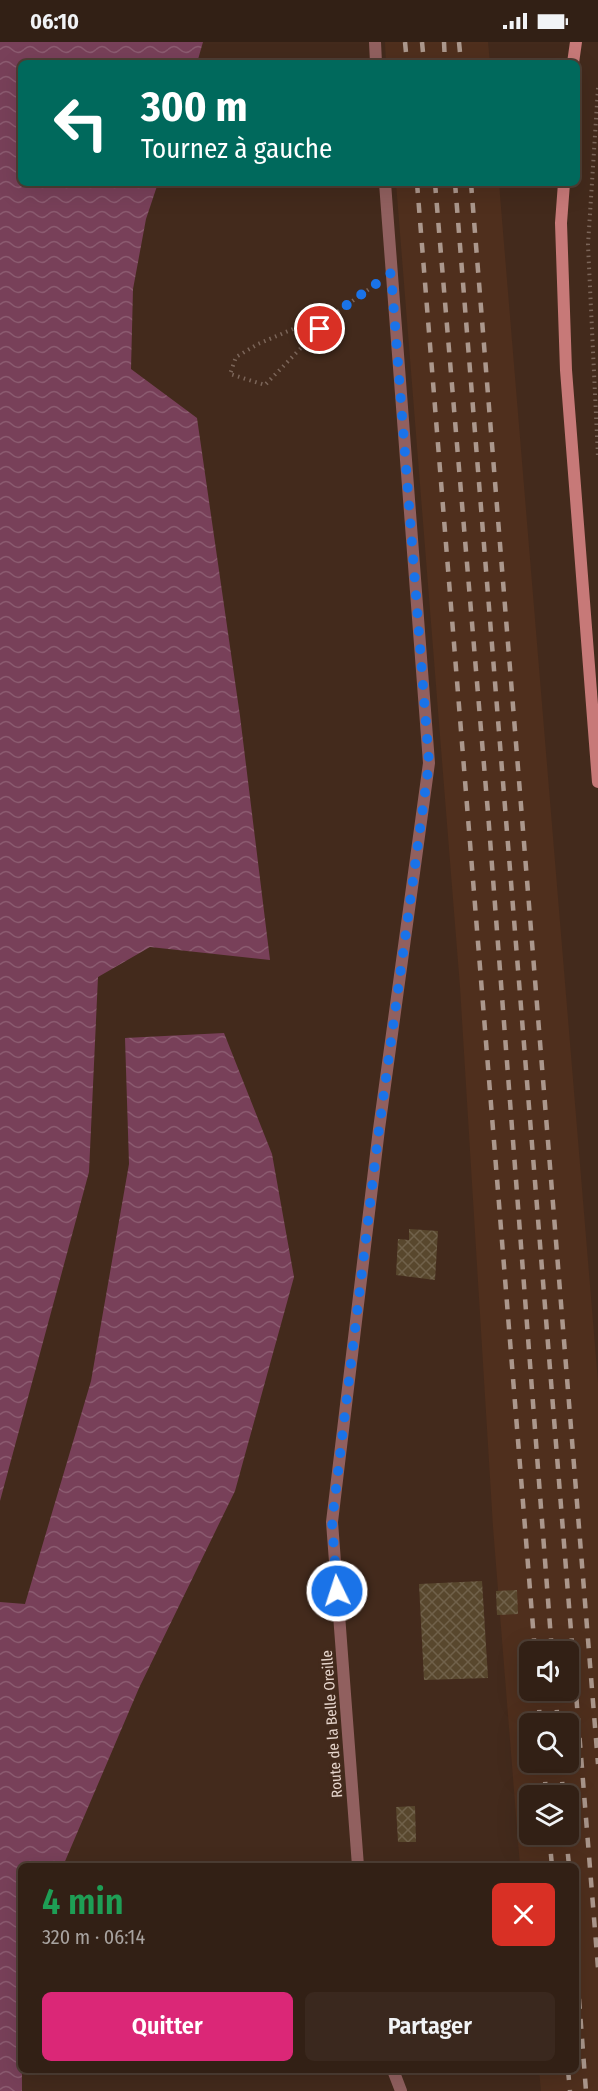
<!DOCTYPE html>
<html lang="fr">
<meta charset="utf-8">
<style>
:root{--surface:#322015;--page:#3a281e;--text:#f1f3f6;--muted:#a8a3a0;--line:#4d3e34;--accent:#db2777}
body{margin:0;font-family:"Fira Sans Condensed",sans-serif;background:var(--page);color:var(--text);height:100vh;display:flex;flex-direction:column;font-size:22px;white-space:nowrap}
*{box-sizing:border-box;margin:0}
p{font-size:20px;color:var(--muted)}
.icon{flex:none;width:33px;height:33px;fill:none;stroke:currentColor;stroke-width:2;stroke-linecap:round;stroke-linejoin:round}
.map{position:relative;flex:1;overflow:hidden}
.drawer{position:absolute;left:18px;top:1821px;width:561px;height:210px;display:flex;flex-direction:column;background:var(--surface);border-radius:9px;box-shadow:0 6px 24px #0002,0 0 0 2px var(--line)}
.drawer>*{flex:none}
.banner{position:absolute;left:18px;top:18px;width:562px;height:126px;border-radius:9px;box-shadow:0 6px 24px #0002,0 0 0 2px var(--line);background:#00695c;color:#fff;overflow:hidden}
.controls{position:absolute;left:519px;top:1599px;display:grid;gap:12px}
.controls a{display:grid;place-items:center;width:60px;height:60px;border-radius:9px;background:var(--surface);box-shadow:0 6px 24px #0002,0 0 0 2px var(--line);font-size:30px}
.pin{position:absolute;display:grid;place-items:center;width:51px;height:51px;color:#fff;margin:-26px;border:3px solid #fff;border-radius:50%;box-shadow:0 2px 6px #0007}
.me{position:absolute;width:66px;margin:-33px;rotate:356deg;stroke-linejoin:round;filter:drop-shadow(0 0 4px #0008)}
.turn{display:flex;align-items:center;gap:21px;height:126px;padding:0 24px;font-size:27px}
.turn .icon{width:78px;height:78px;stroke-width:2.5}
.turn b{display:block;font-size:42px;line-height:51px}
.round{display:grid;place-items:center;flex:none;width:63px;height:63px;border-radius:9px;background:var(--page)}
.summary{display:flex;align-items:center;justify-content:space-between;height:102px;padding:0 24px}
h1{font-size:36px;font-weight:600;line-height:45px;color:#1e9e55}
.primary-button{display:flex;gap:12px;margin-top:auto;padding:12px 24px}
.primary-button a{flex:1;height:69px;border-radius:9px;background:var(--accent);color:#fff;font-size:24px;font-weight:600;line-height:69px;text-align:center}
.primary-button a+a{background:var(--page);color:var(--text)}
.status{display:flex;justify-content:space-between;align-items:center;height:42px;padding:0 30px;background:var(--surface);direction:ltr}
.status svg{height:16px;fill:currentColor}
.map>svg:first-child{display:block}
.built{fill:#4f2f1d;fill-rule:evenodd}
.water{fill:url(#water-waves)}
.building{fill:url(#building-cross-hatch)}
.lines{fill:none;stroke-linecap:round;stroke-linejoin:round}
.path{stroke:#7b6559;stroke-width:4;stroke-dasharray:1.5 4.5;stroke-linecap:butt}
.street{stroke:#91605f;stroke-width:12}
.secondary{stroke:#c77978;stroke-width:12}
.rail{stroke:#ab978c;stroke-width:4.5;stroke-dasharray:10 10;stroke-linecap:butt}
.route{stroke:#1a73e8;stroke-width:10;stroke-dasharray:0 18}
.labels{text-anchor:middle;stroke-width:6;stroke-linejoin:round;paint-order:stroke}
.street-label{font-size:15px;fill:#e7d6cd;stroke:#432a1c}
</style>
<div class="status"><b>06:10</b><svg viewBox="0 0 49 12"><path d="M0 12V9h3v3zM5 12V6h3v6zM10 12V3h3v9zM15 12V0h3v12zM26 1h20v11H26zM47 4h2v5h-2z"/></svg></div>
<div class="map">
<svg width="598" height="2049" viewBox="0 0 598 2049">
<defs>
<pattern id="water-waves" width="16" height="10" patternUnits="userSpaceOnUse" patternTransform="scale(1.5)"><rect width="16" height="10" fill="#784059"/><path d="M0 5q4-4 8 0t8 0" fill="none" stroke="#8b5b70"/></pattern>
<pattern id="building-cross-hatch" width="8" height="8" patternUnits="userSpaceOnUse" patternTransform="scale(1.5)"><rect width="8" height="8" fill="#58472d"/><path d="M0 0l8 8M0 8l8-8" fill="none" stroke="#70614a"/></pattern>
</defs>
<rect width="100%" height="100%" fill="#432a1c"/>
<!-- built -->
<path class="built" d="M385,0H488L490,21H386Z
M396,141H499L598,1340V2049H541L539,2028H576V1824H520L493,1485L460,945ZM530,1610H568V1648H530ZM530,1682H568V1720H530ZM530,1754H568V1792H530Z"/>
<!-- water -->
<path class="water" d="M0,0H203L197,21H21V141H158L146,177L133,247L131,327L197,376L240,674L270,918L150,905L98,935L89,1130L0,1459Z
M224,991L272,1112L294,1235L235,1449L139,1646L63,1824H21L22,2049H0V1560L25,1562L91,1339L129,1122L125,996Z"/>
<!-- building -->
<path class="building" d="M409,1187L438,1189L435,1238L396,1233L398,1197L409,1198Z
M482,1539L488,1636L424,1638L419,1542Z
M517,1548L518,1572L497,1573L496,1549Z
M415,1764L416,1800H398L396,1765Z"/>
<g class="lines">
<!-- path -->
<path class="path" d="M598,46L588,203L598,415
M293,287L258,302L236,315L230,332L265,343L333,273L372,245"/>
<!-- street -->
<path class="street" d="M375,0L376,21
M358,1824L332,1480L379,1087L429,721L385,141
M393,2028L401,2049"/>
<!-- secondary -->
<path class="secondary" d="M573,21L576,0
M564,141L561,181L566,328L598,740"/>
<!-- rail -->
<path class="rail" d="M405,0L407,21
M422,0L424,21
M444,0L445,21
M459,0L461,21
M417,141L535,1610
M435,141L488,771L552,1610
M455,141L598,1926
M471,141L598,1722
M538,1648L540,1682
M555,1648L558,1682
M544,1720L546,1754
M561,1720L563,1754
M549,1792L552,1824
M566,1792L569,1824
M576,1917L586,2049
M568,2028L570,2049"/>
</g>
<g class="lines">
<!-- route -->
<path class="route" d="M320,287L333,273L391,231L429,721L379,1087L332,1480L337,1549"/>
</g>
<g class="labels">
<!-- street labels -->
<g class="street-label">
<text transform="translate(332 1682) rotate(-94)" y="5">Route de la Belle Oreille</text>
</g>
</g>
</svg>
<div class="controls">
<a><svg class="icon" aria-label="sound" viewBox="0 0 24 24"><path d="M4 9h4l5-4v14l-5-4H4zM17 9q2 3 0 6"/></svg></a>
<a><svg class="icon" aria-label="search" viewBox="0 0 24 24"><circle cx="10" cy="10" r="6"/><path d="M15 15l6 6"/></svg></a>
<a><svg class="icon" aria-label="layers" viewBox="0 0 24 24"><path d="M12 4l9 5-9 5-9-5zM3 14l9 5 9-5"/></svg></a>
</div>
<div class="pin" style="left:320px;top:287px;background:#d93025"><svg class="icon" aria-label="arrive" viewBox="0 0 24 24"><path d="M6 21V4h12l-3 4 3 4H6"/></svg></div>
<svg class="me" style="left:337px;top:1549px" viewBox="-20 -20 40 40"><circle r="17" fill="#1a73e8" stroke="#fff" stroke-width="3"/><path d="M0-11L8 9 0 5-8 9z" fill="#fff"/></svg>
<div class="banner">
<div class="turn"><svg class="icon" aria-label="left" viewBox="0 0 24 24"><path d="M17 20v-9H6M10 6l-5 5 5 5"/></svg><div><b>300 m</b>Tournez à gauche</div></div>
</div>
<section class="drawer">
<div class="summary"><div><h1>4 min</h1><p>320 m · 06:14</p></div><a class="round" style="background:#d93025;color:#fff"><svg class="icon" aria-label="close" viewBox="0 0 24 24"><path d="M6 6l12 12M18 6L6 18"/></svg></a></div>
<div class="primary-button"><a>Quitter</a><a>Partager</a></div>
</section>
</div>
